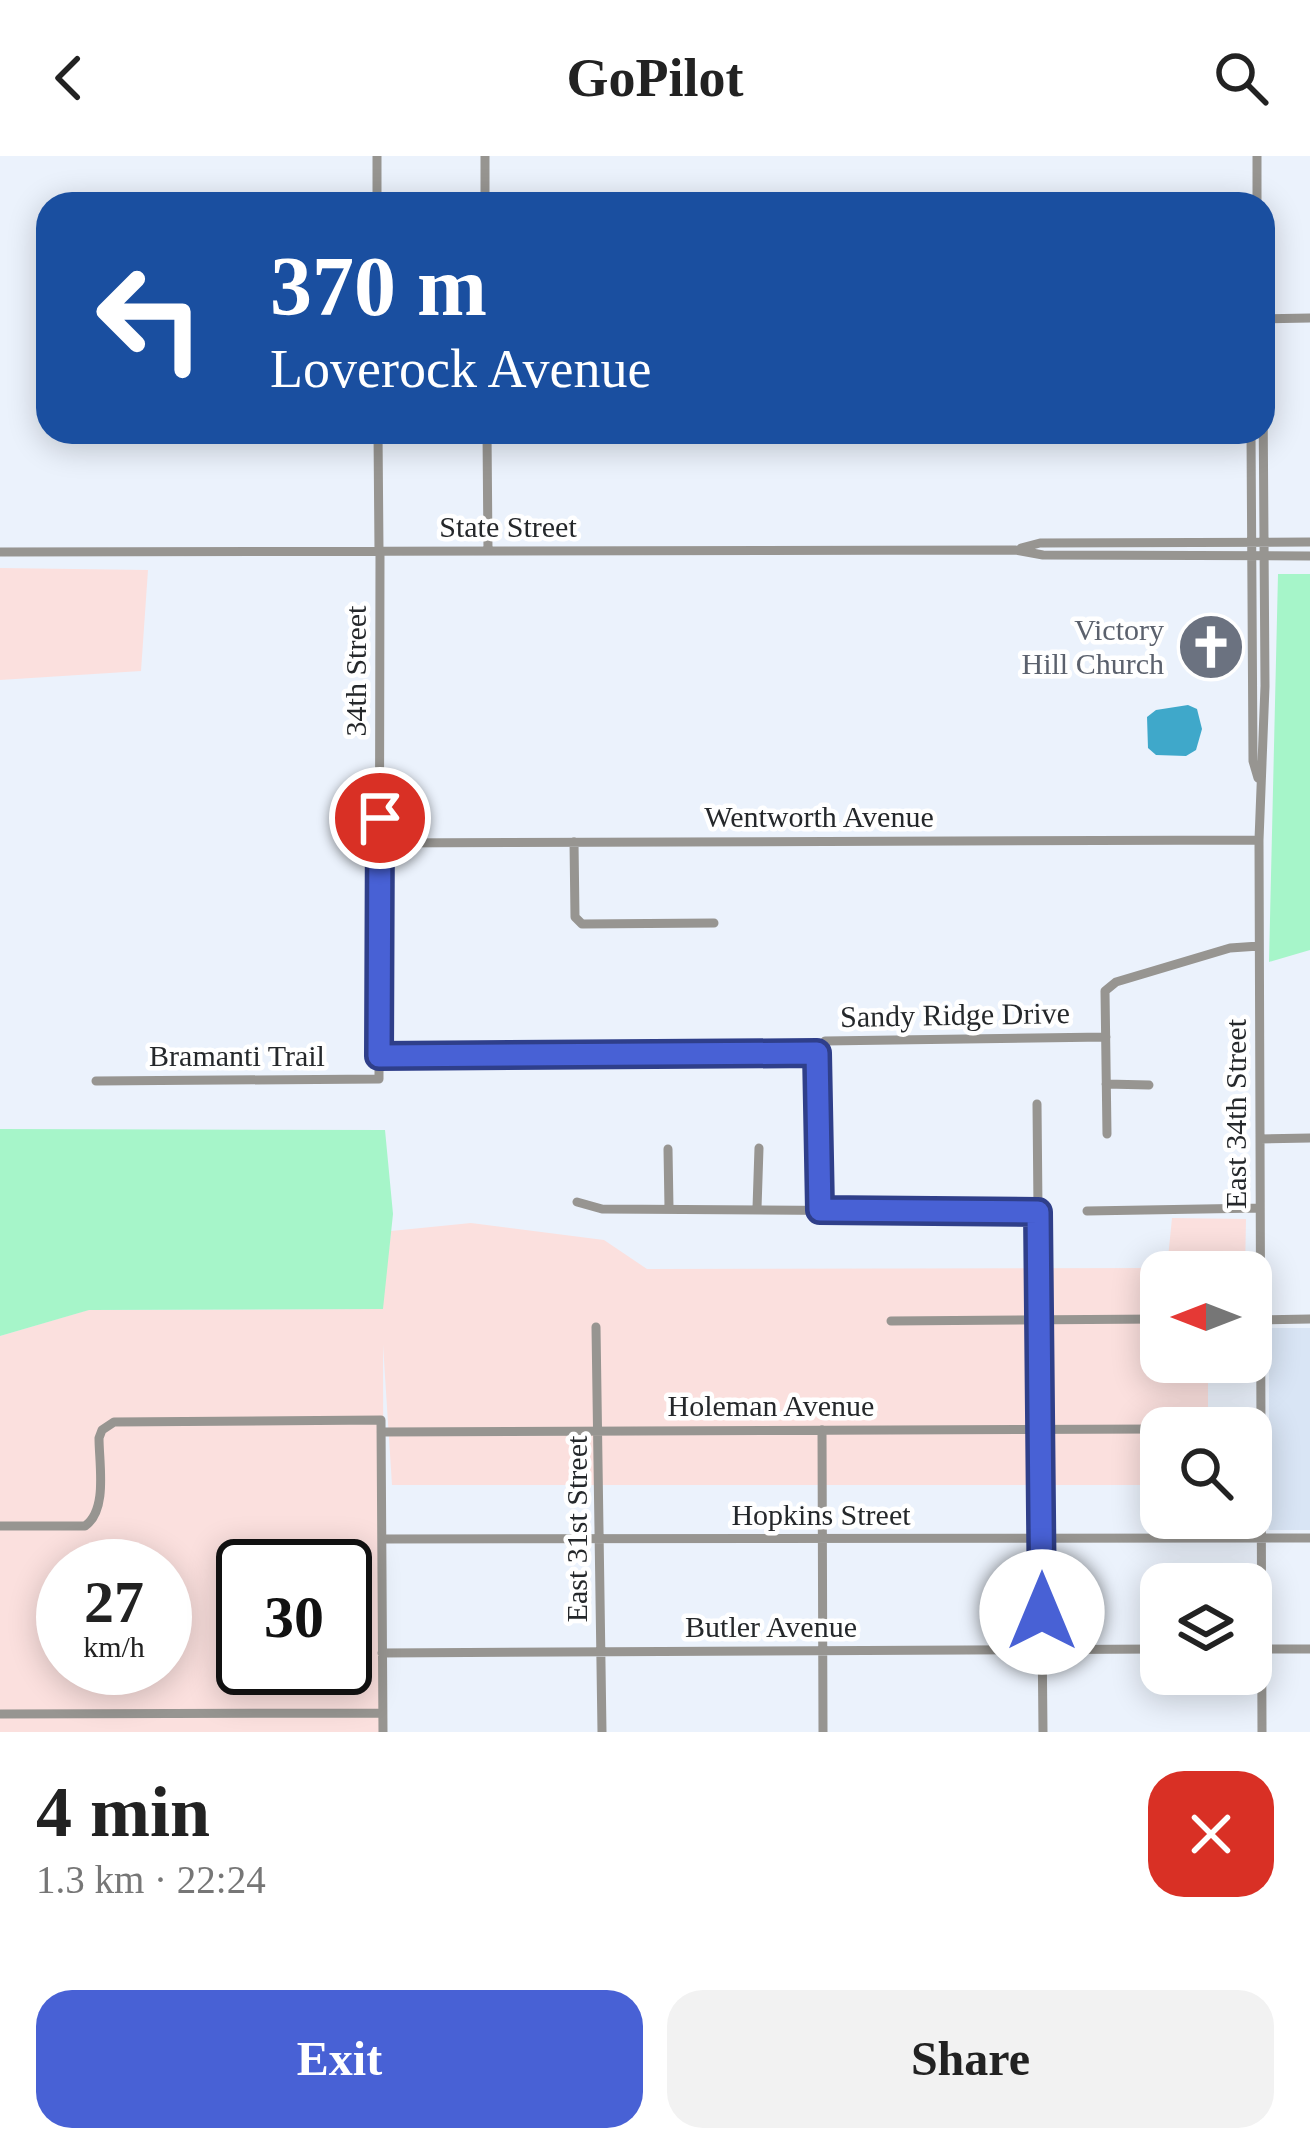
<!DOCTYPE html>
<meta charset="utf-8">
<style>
:root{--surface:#fff;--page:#f2f2f2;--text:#222;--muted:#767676;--accent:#4861d5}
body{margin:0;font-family:Georgia,serif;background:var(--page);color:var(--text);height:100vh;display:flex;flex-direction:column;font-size:45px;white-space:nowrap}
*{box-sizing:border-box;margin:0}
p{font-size:39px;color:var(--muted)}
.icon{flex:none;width:66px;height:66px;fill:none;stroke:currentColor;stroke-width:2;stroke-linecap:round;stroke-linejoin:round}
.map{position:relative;height:1576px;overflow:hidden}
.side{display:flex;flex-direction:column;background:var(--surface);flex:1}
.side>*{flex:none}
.top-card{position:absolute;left:36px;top:36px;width:1239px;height:252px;border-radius:36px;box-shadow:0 6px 30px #0003;background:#1a4fa0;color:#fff;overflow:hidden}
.needle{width:78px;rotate:270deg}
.tools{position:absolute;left:1140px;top:1095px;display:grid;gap:24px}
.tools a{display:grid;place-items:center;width:132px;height:132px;border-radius:24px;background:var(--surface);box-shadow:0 6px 30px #0003;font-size:60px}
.speed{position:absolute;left:36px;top:1383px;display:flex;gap:24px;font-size:60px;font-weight:700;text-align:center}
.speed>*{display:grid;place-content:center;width:156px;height:156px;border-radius:50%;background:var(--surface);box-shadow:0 6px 30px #0003;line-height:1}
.speed small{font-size:30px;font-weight:400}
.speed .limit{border:6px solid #111;border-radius:18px;background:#fff;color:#111}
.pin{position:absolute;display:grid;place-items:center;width:102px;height:102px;color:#fff;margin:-51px;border:6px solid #fff;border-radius:50%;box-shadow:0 3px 12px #0007}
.me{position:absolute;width:132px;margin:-66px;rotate:0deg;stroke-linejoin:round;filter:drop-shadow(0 0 9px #0008)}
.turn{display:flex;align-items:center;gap:42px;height:252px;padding:0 36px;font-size:54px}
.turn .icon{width:156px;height:156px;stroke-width:2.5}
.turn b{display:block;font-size:84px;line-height:102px}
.round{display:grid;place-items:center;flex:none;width:126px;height:126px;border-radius:36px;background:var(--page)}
.headline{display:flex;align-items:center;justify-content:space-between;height:204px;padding:0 36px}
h1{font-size:72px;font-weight:800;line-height:90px}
.primary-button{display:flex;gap:24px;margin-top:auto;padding:24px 36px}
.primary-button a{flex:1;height:138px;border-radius:36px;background:var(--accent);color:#fff;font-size:48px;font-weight:800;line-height:138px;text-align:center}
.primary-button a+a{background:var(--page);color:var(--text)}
header{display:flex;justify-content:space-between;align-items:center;height:156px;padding:0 36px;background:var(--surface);font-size:54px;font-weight:800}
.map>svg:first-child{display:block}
.built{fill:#d9e5f5}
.industrial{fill:#fbe0de;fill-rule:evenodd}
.green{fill:#a6f5c9}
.water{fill:#3fa8ca}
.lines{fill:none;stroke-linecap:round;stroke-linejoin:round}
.minor{stroke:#979591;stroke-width:9}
.route-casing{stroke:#2f3f8a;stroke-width:30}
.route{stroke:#4861d5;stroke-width:21}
.labels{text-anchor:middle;stroke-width:9;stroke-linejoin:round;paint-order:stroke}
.street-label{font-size:30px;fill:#25282b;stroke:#fff}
.worship-label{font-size:30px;fill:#5b616d;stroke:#fff;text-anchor:end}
</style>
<header><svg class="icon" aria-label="back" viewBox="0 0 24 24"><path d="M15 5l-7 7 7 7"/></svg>GoPilot<svg class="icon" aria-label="search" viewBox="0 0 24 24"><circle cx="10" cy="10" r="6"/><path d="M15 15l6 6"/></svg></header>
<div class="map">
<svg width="1310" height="1576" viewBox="0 0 1310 1576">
<rect width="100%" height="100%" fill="#ebf2fc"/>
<!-- built -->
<path class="built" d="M1269,1172H1310V1374H1269Z"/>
<!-- industrial -->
<path class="industrial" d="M0,412L148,414L141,515L0,524Z
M1172,1062L1246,1063L1245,1116H1161V1206H1208V1272H1161V1329H392L383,1189L384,1576H0V1180L88,1154L382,1153L391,1075L471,1067L604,1084L647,1113L1167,1112ZM63,1410H165V1512H63ZM243,1410H345V1512H243Z"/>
<!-- green -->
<path class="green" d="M1278,418H1310V794L1269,806Z
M0,973L385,974L393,1058L383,1153L89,1154L0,1180Z"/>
<!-- water -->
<path class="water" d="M1188,549L1197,553L1202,573L1196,594L1186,600L1156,599L1148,592L1147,561L1156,554Z"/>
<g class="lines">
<!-- minor -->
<path class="minor" d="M377,0V48
M485,0V48
M1257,48V0
M1263,163L1310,162
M378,276L379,395
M487,276L488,395
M1251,276L1253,605L1258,622
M1021,392L1040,387L1310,386
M0,396L1015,394L1043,399L1310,400
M574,686L575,761L582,768L714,767
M380,687L1259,684
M817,897L820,1054
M379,900L817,897L825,885L1106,881
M96,925L379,923L380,395
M1106,928L1149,929
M1037,948L1043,1576
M1107,978L1105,835L1116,826L1230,792L1259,790
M1260,983L1310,982
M668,993L669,1052
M577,1046L602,1053L1038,1056
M757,1052L759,992
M1087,1055L1260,1052
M1251,1164L1310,1163
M891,1165L1161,1163
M596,1171L602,1576
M822,1274L823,1576
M381,1276L1161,1273
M0,1370H85C108,1354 99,1308 99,1282L102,1274L114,1266L381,1264L383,1576
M382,1383L1310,1382
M1251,1493H1310
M382,1497L1161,1493
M0,1558L382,1557
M1262,1576L1259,684L1265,530L1263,237"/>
</g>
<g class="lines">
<!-- route casing -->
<g class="route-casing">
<path id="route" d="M380,662L379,900L817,897L820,1054L1038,1056L1042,1456"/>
</g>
<!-- route -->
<use href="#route" class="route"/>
</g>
<!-- icons -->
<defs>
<g id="church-disc" transform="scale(3.45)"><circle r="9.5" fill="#6b7280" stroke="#fff"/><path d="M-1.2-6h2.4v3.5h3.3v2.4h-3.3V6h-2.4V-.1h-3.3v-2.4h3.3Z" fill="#fff"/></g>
</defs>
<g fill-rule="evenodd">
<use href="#church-disc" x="1211" y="491"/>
</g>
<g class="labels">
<!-- street labels -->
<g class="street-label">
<text x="508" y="381">State Street</text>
<text transform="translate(356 515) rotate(-90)" y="10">34th Street</text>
<text x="819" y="671">Wentworth Avenue</text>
<text transform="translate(955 859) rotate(-1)" y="10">Sandy Ridge Drive</text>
<text x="237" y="910">Bramanti Trail</text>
<text transform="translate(1236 958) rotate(-90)" y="10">East 34th Street</text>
<text x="771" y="1260">Holeman Avenue</text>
<text x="821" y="1369">Hopkins Street</text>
<text transform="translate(577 1373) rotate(-90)" y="10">East 31st Street</text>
<text x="771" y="1481">Butler Avenue</text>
</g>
<!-- worship labels -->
<g class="worship-label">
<text x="1164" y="484">Victory<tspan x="1164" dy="34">Hill Church</tspan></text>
</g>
</g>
</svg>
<div class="tools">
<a><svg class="needle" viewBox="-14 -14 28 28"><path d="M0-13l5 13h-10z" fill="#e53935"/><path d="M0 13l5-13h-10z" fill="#767676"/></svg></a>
<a><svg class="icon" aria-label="search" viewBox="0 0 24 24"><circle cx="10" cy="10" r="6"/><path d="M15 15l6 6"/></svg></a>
<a><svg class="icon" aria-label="layers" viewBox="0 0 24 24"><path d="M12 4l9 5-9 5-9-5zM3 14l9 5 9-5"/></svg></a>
</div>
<div class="speed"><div>27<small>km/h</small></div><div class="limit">30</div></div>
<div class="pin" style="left:380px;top:662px;background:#d93025"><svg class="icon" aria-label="arrive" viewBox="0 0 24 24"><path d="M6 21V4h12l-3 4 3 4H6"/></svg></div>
<svg class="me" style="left:1042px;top:1456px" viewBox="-20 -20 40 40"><circle r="19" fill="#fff"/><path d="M0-13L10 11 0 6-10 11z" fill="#4861d5"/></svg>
<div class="top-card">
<div class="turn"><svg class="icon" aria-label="left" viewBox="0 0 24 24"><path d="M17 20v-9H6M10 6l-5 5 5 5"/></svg><div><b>370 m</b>Loverock Avenue</div></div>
</div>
</div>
<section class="side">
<div class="headline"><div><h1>4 min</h1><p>1.3 km · 22:24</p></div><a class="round" style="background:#d93025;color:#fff"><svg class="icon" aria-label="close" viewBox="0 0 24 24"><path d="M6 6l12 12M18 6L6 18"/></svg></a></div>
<div class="primary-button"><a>Exit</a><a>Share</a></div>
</section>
